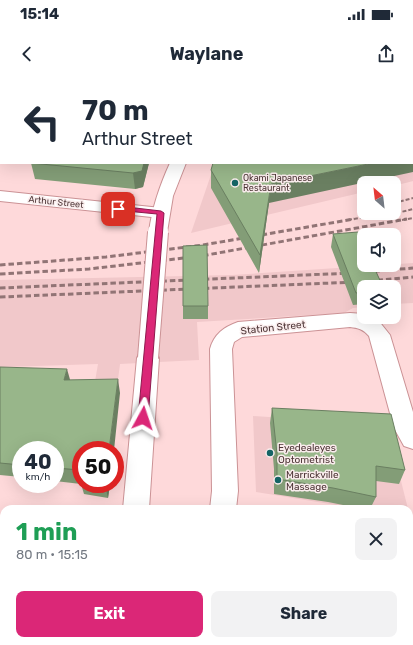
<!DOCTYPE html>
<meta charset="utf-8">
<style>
:root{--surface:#fff;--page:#f2f2f3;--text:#1f2937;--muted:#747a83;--accent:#db2777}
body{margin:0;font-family:Rubik,sans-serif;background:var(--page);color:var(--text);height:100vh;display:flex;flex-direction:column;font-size:15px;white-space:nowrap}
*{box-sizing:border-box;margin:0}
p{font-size:13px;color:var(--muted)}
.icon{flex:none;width:22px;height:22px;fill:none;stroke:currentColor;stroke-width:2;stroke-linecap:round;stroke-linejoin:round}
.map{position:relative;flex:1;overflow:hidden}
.side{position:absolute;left:0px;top:425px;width:413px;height:140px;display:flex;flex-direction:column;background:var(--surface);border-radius:12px 12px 0 0;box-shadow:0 4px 16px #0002}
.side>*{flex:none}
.guide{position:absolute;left:0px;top:0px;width:413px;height:84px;box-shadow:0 4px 16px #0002;background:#fff;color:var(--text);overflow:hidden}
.needle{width:26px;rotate:332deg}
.fabs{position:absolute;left:357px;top:96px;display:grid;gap:8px}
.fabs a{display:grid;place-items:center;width:44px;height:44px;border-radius:8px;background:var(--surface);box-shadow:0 4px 16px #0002;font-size:20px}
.speed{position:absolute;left:12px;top:361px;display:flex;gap:8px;font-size:20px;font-weight:700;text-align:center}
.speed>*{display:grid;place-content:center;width:52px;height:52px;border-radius:50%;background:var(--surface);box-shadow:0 4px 16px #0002;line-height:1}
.speed small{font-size:10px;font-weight:400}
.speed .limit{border:6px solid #d22;background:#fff;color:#111}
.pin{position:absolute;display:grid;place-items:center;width:34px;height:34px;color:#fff;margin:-17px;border-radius:8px;box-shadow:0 2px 6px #0006}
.me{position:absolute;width:44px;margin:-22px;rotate:5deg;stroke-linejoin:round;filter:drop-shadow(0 0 3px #0008)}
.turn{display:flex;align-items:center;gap:14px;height:84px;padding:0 16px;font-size:18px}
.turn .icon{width:52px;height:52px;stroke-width:2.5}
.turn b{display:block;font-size:28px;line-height:34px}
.round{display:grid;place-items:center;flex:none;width:42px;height:42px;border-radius:8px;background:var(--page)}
.summary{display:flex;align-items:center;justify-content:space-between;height:68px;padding:0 16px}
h1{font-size:24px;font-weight:700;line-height:30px;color:#1e9e55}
.action{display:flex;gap:8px;margin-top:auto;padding:8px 16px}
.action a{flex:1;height:46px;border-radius:8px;background:var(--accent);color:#fff;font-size:16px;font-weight:700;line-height:46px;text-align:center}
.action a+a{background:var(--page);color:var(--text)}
.status{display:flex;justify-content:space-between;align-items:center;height:28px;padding:0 20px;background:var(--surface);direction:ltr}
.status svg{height:11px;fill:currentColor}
header{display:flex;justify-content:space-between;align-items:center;height:52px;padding:0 16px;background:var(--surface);font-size:18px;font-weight:700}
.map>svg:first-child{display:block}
.built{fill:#f1c8ca}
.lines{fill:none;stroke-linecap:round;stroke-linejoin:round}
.minor-casing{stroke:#cb9295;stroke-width:2}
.major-casing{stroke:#cb9295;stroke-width:2}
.minor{fill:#fff;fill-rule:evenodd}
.major{fill:#fff;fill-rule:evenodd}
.rail-far1{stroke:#917475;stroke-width:2;stroke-dasharray:4 2;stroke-linecap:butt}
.rail{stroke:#917475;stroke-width:3;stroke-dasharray:5.5 3;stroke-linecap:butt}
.major-bridge-casing{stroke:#cb9295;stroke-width:22;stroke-linecap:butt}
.major-bridge{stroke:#fff;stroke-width:20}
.wall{fill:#839d77}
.shaded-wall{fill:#6a7f61}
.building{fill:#98b68a;stroke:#6a7f61}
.route{fill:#db2777;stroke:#8e194d}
.poi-dot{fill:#156465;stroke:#faeded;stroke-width:1.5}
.labels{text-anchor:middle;stroke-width:3;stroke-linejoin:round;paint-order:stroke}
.far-poi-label{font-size:9px;fill:#4b3334;stroke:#faeded;text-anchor:start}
.far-street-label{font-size:9px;fill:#4b3334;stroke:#faeded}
.street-label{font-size:10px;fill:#4b3334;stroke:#faeded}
.poi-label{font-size:10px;fill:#4b3334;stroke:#faeded;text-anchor:start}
</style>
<div class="status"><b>15:14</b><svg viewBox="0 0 49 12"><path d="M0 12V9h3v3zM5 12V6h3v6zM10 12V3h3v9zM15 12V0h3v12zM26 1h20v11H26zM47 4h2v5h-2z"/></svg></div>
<header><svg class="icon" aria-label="back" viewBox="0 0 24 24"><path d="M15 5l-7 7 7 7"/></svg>Waylane<svg class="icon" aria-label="share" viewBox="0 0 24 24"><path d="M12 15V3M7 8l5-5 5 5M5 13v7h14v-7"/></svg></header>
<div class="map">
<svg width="413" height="565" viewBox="0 0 413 565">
<rect width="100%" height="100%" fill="#fed9da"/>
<!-- built -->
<path class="built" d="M413,25V101L394,106V103H364V112L191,153L215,83H412Z
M413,183V223L394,224V207H364V227L353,228L344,233L197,242L199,280L120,284L109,370H83L98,284L5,287L0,288V200L232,195Z
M253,336L387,345L408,429H361L256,412Z
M0,513L4,514V561H66L65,565H0Z
M409,542L413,543V565H170L171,561H409Z"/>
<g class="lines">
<!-- minor casing -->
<g class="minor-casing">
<path id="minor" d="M0,111L161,128L167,129L170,133L167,137L161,138L0,121Z
M350,233L364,234V237H373L378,240L390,255L413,332V369L404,366L394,348L369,256C363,249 358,248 350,247L242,257L234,262L232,269L238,411L236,429H210L212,411L210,269C214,254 224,247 238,242Z
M0,442L4,443V469L0,468Z
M409,483L413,484V512L409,511Z"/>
</g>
<!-- major casing -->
<g class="major-casing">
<path id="major" d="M211,0H225L210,1Z
M170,83H186L173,116L167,152L164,156L158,158L152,156L149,152C152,128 160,105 170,83Z
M148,270L156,272L159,278L149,429H123L137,278L140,272Z
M104,561H134L133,565H103Z"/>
</g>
<!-- minor -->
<use href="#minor" class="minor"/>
<!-- major -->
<use href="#major" class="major"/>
<!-- rail-far1 -->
<path class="rail-far1" d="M394,123L413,118
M385,136L413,129
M348,140L389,133
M402,140L413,138"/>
<!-- rail -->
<path class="rail" d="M0,185L106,177L203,165L354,139
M366,192L413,188
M0,194L89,189L201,176L407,139
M369,201L413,197
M0,208L352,193
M0,217L355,202"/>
<!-- major-bridge casing -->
<g class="major-bridge-casing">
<path id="major-bridge" d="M148,278L158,152"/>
</g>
<!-- major-bridge -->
<use href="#major-bridge" class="major-bridge"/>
</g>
<!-- wall -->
<path class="wall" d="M31,83H149L143,107L135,109L35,99Z
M211,90L269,123L259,193L211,108Z
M333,154L364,207V224L353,225L331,167Z
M183,226H208V239H183Z
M0,287L70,300L120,313L81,370V404L55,401V370H21V397L0,395Z
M272,328L405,390L399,404L376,401V417L370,429H363L328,422L274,414V389L270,343Z
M81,404H110L108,418L84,414Z"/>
<!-- shaded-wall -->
<path class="shaded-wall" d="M187,0H194V1H187Z
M412,75H413V92L269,123L259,193L260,175L271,104L373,83H412Z
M144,83H149L143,107L135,109L133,93Z
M67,289L71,303L64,300Z
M118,299L120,313L114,370H109Z
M105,404H110L108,418L105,405Z"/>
<!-- building -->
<path class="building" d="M90,0H187V1H89Z
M248,0H345V1H246Z
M412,9H413V75H412Z
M31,83H144L142,91L133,93Z
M213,83H373L271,104L260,175L211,90Z
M358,152L364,164V185H373L383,207H364V212L356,213L333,154Z
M207,165L208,226H183V166Z
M0,287L67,289L64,300L118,299L109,370H81V390L55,388V370H21V385L0,383Z
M272,328L391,334L405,390L376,386V417L333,408L277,399V374Z"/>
<!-- route -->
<path class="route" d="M118,126L161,131L164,133L148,338L146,341H140L138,338L157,134L116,130V127Z"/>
<!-- markers -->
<g class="poi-dot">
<circle cx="235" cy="103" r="4"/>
<circle cx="270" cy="373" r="4"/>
<circle cx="278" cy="400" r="4"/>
</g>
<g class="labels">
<!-- far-poi labels -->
<g class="far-poi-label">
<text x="243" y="101">Okami Japanese<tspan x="243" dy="10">Restaurant</tspan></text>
</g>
<!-- far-street labels -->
<g class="far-street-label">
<text transform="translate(56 122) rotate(6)" y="3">Arthur Street</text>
</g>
<!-- street labels -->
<g class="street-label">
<text transform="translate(273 247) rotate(-6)" y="4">Station Street</text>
</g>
<!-- poi labels -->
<g class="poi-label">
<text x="278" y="371">Eyedealeyes<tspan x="278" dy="12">Optometrist</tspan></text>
<text x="286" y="398">Marrickville<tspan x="286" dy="12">Massage</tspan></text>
</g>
</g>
</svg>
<div class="fabs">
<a><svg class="needle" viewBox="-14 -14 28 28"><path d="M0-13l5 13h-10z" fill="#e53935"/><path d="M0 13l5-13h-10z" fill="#747a83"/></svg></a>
<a><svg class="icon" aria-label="sound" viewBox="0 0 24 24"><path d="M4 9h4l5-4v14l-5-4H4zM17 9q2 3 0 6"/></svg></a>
<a><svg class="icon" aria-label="layers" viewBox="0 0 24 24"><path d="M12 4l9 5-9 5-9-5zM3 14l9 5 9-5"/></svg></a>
</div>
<div class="speed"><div>40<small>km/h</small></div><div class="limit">50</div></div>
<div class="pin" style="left:118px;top:129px;background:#d93025"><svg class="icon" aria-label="arrive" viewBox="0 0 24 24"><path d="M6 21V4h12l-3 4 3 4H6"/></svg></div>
<svg class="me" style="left:143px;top:338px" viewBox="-20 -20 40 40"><path d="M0-17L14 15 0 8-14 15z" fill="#db2777" stroke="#fff" stroke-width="4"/></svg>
<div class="guide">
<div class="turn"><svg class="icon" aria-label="left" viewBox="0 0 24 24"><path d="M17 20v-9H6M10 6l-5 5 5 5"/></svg><div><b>70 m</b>Arthur Street</div></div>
</div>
<section class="side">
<div class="summary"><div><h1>1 min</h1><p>80 m · 15:15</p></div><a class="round"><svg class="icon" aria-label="close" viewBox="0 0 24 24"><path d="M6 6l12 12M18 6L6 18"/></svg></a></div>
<div class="action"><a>Exit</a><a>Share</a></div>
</section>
</div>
